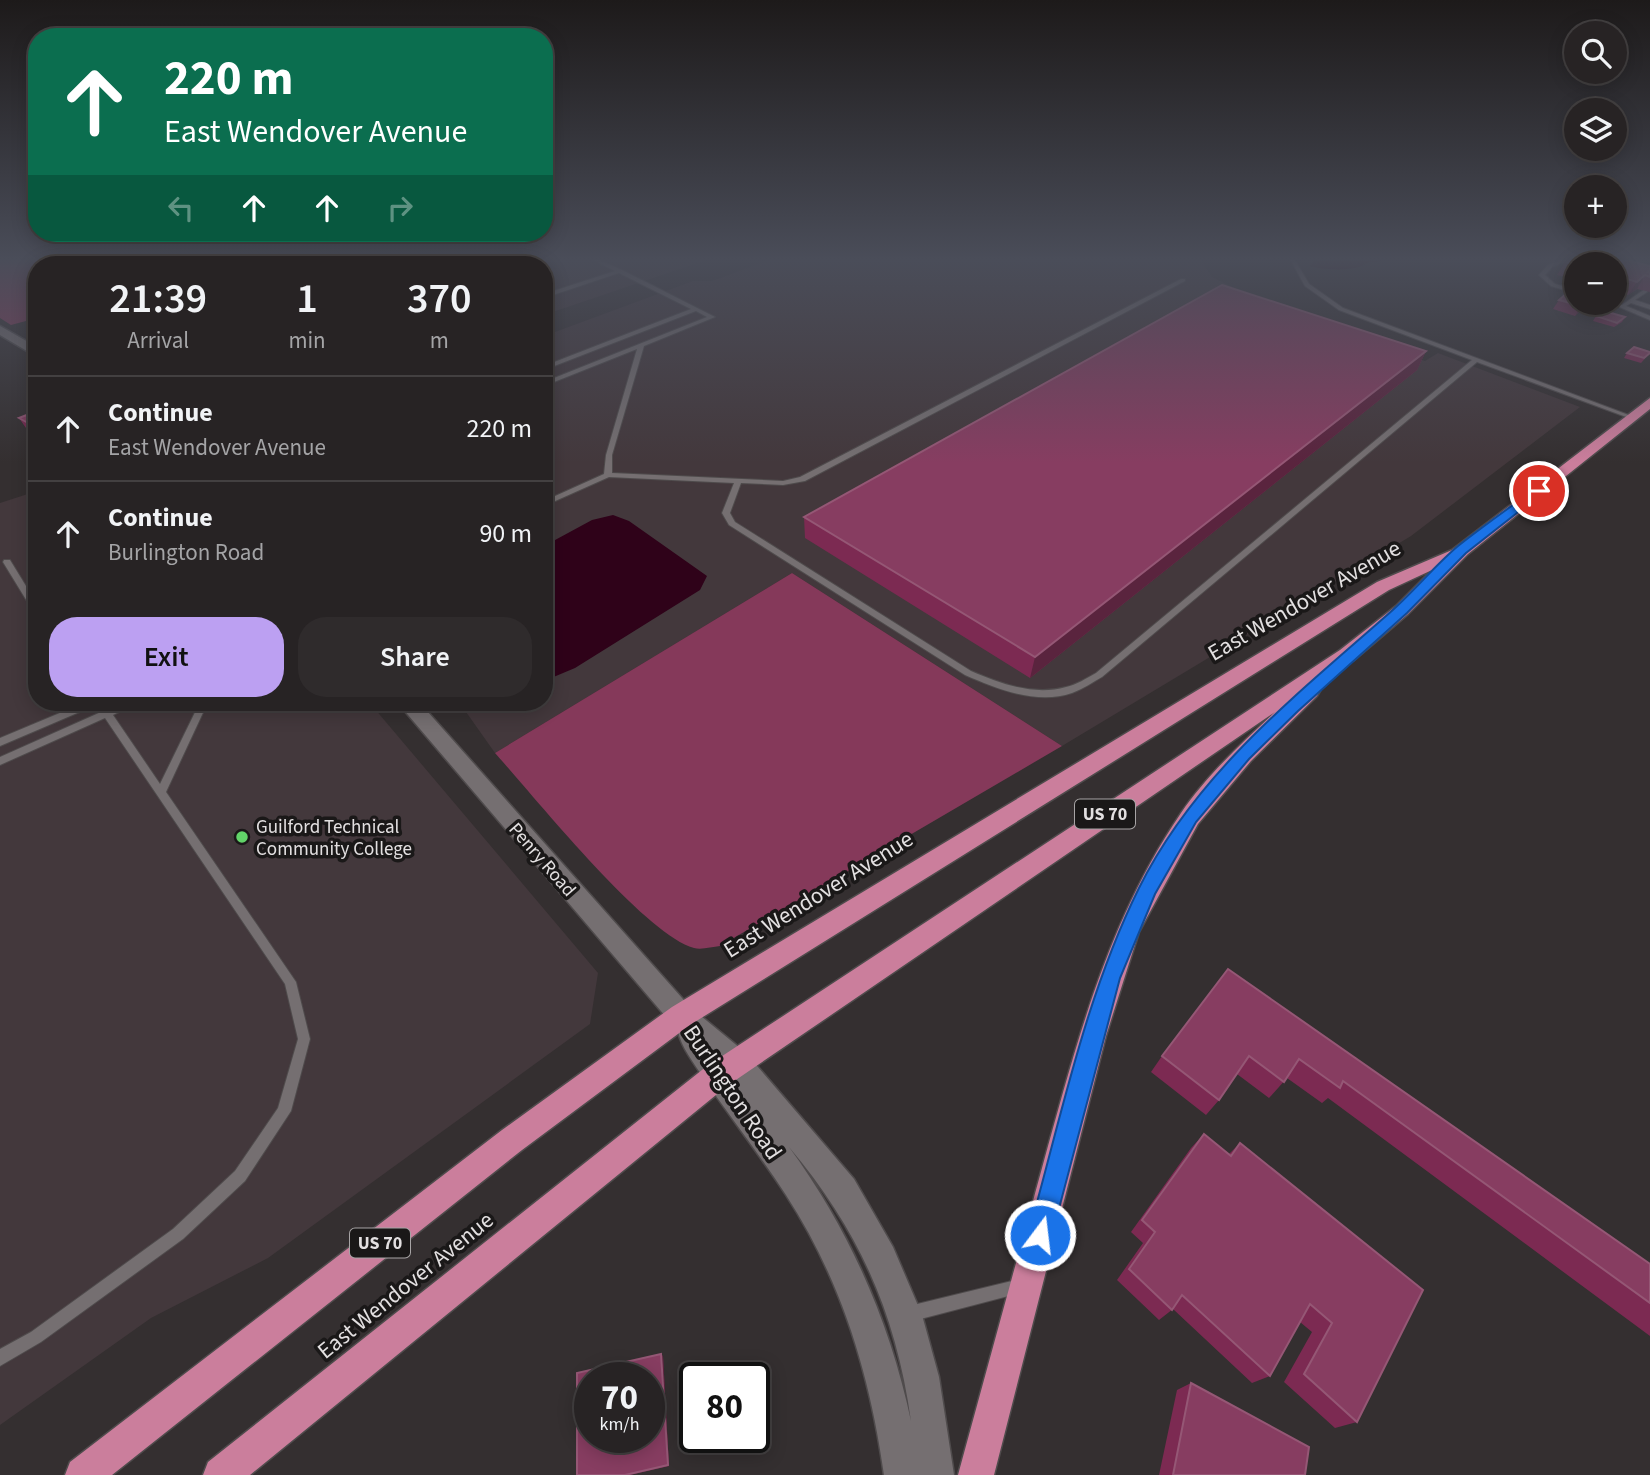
<!DOCTYPE html>
<meta charset="utf-8">
<style>
:root{--surface:#272324;--page:#2f2b2c;--text:#f1f3f6;--muted:#a4a4a6;--line:#434041;--accent:#bca0f2}
body{margin:0;font-family:"Source Sans 3",sans-serif;background:var(--page);color:var(--text);height:100vh;display:flex;flex-direction:column;font-size:26px;white-space:nowrap}
*{box-sizing:border-box;margin:0}
p{font-size:23px;color:var(--muted)}
.icon{flex:none;width:38px;height:38px;fill:none;stroke:currentColor;stroke-width:2;stroke-linecap:round;stroke-linejoin:round}
.map{position:relative;flex:1;overflow:hidden}
.details{position:absolute;left:28px;top:256px;width:525px;height:455px;display:flex;flex-direction:column;background:var(--surface);border-radius:28px;box-shadow:0 4px 18px #0003,0 0 0 2px var(--line)}
.details>*{flex:none}
.top-card{position:absolute;left:28px;top:28px;width:525px;height:214px;border-radius:28px;box-shadow:0 4px 18px #0003,0 0 0 2px var(--line);background:#0b6e4f;color:#fff;overflow:hidden}
.controls{position:absolute;left:1564px;top:21px;display:grid;gap:14px}
.controls a{display:grid;place-items:center;width:63px;height:63px;border-radius:50%;background:var(--surface);box-shadow:0 4px 18px #0003,0 0 0 2px var(--line);font-size:35px}
.speed{position:absolute;left:574px;top:1362px;display:flex;gap:14px;font-size:35px;font-weight:700;text-align:center}
.speed>*{display:grid;place-content:center;width:91px;height:91px;border-radius:50%;background:var(--surface);box-shadow:0 4px 18px #0003,0 0 0 2px var(--line);line-height:1}
.speed small{font-size:18px;font-weight:400}
.speed .limit{border:4px solid #111;border-radius:10px;background:#fff;color:#111}
.pin{position:absolute;display:grid;place-items:center;width:60px;height:60px;color:#fff;margin:-30px;border:4px solid #fff;border-radius:50%;box-shadow:0 2px 7px #0007}
.me{position:absolute;width:77px;margin:-38px;rotate:15deg;stroke-linejoin:round;filter:drop-shadow(0 0 5px #0008)}
.turn{display:flex;align-items:center;gap:24px;height:147px;padding:0 21px;font-size:32px}
.turn .icon{width:91px;height:91px;stroke-width:2.5}
.turn b{display:block;font-size:49px;line-height:60px}
.lanes{display:flex;align-items:center;height:66px;padding:0 21px;background:#0003;justify-content:center;gap:35px;direction:ltr}
.lanes .off{opacity:.35}
.eta{display:flex;justify-content:space-evenly;align-items:center;height:119px;text-align:center}
.eta b{font-size:42px;font-weight:600;line-height:49px}
.action{display:flex;gap:14px;margin-top:auto;padding:14px 21px}
.action a{flex:1;height:80px;border-radius:28px;background:var(--accent);color:#111;font-size:28px;font-weight:600;line-height:80px;text-align:center}
.action a+a{background:var(--page);color:var(--text)}
ul{padding:0;list-style:none}
li{display:flex;align-items:center;gap:21px;height:105px;padding:0 21px;border-top:2px solid var(--line)}
li div{flex:1}
li b{display:block;font-size:26px}
li em{font-style:normal}
.map>svg:first-child{display:block}
.built{fill:#43383c}
.green{fill:#85395a}
.water{fill:#2f0219}
.lines{fill:none;stroke-linecap:round;stroke-linejoin:round}
.lane-casing{stroke:#4f4b4c;stroke-width:2}
.secondary-casing{stroke:#4f4b4c;stroke-width:3}
.highway-casing{stroke:#4f4b4c;stroke-width:3}
.lane{fill:#756f71;fill-rule:evenodd}
.secondary{fill:#756f71;fill-rule:evenodd}
.highway{fill:#cb7e9c;fill-rule:evenodd}
.wall{fill:#7c2a52}
.shaded-wall{fill:#5a243e}
.building{fill:#873d61;stroke:#955775;stroke-width:2;fill-rule:evenodd}
.route{fill:#1a73e8;stroke:#114b97;stroke-width:2}
.poi-dot{fill:#62d469;stroke:#1a1818;stroke-width:2.5}
.labels{text-anchor:middle;stroke-width:7;stroke-linejoin:round;paint-order:stroke}
.shield{fill:#1a1818;stroke:#a7a4a5;stroke-width:2}
.shield-label{font-size:18px;font-weight:bold;fill:#e3e0e1}
.poi-label{font-size:19px;fill:#e3e0e1;stroke:#1a1818;text-anchor:start}
.street-label{font-size:19px;fill:#e3e0e1;stroke:#1a1818}
.near-street-label{font-size:23px;fill:#e3e0e1;stroke:#1a1818}
</style>
<div class="map">
<svg width="1650" height="1475" viewBox="0 0 1650 1475">
<rect width="100%" height="100%" fill="#342f30"/>
<!-- built -->
<path class="built" d="M211,257H715L544,315V264L185,263Z
M778,257H1199L1212,277L1269,305L1425,361L1438,353L1580,407L1411,536L1062,746L792,573L495,753L459,702H544V339L555,332L693,281H712Z
M37,491V702H369L598,973L590,1024L268,1258L151,1318L0,1425V503Z"/>
<!-- green -->
<path class="green" d="M0,257H211L186,264H37V318L11,325L0,318Z
M792,573L1062,746L720,946C712,947 701,950 694,948C644,934 534,796 495,753Z"/>
<!-- water -->
<path class="water" d="M1316,257L1343,260V257H1408L1367,263C1356,272 1323,270 1310,266Z
M613,515L629,521L707,576L700,590L575,668L544,681V546L592,520Z"/>
<g class="lines">
<!-- lane casing -->
<g class="lane-casing">
<path id="lane" d="M587,257H593L622,270L715,317L644,346L612,455V473L783,481L800,477L1181,279H1185V281L805,481L783,485L741,483L730,513L735,522L971,671C1001,684 1034,696 1066,687C1076,685 1087,678 1096,673L1472,360L1339,310L1305,286L1289,257H1293L1309,284L1343,308L1634,417L1629,418L1477,362L1102,677C1093,682 1083,689 1072,693C1037,705 997,689 965,675L729,525L722,513L734,483L609,477L544,506V501L604,474L606,455L637,349L544,386V382L707,317L696,311L544,370V366L691,309L619,273L544,298V294L615,271Z
M1568,257H1574L1552,267L1545,275L1555,284L1577,290V294L1551,286L1539,275L1548,265Z
M1645,289L1647,290V292L1635,300L1650,305V309L1631,303L1626,306L1650,316V320L1610,303L1615,302L1622,305Z
M4,560H10L37,604V614L33,611L3,562Z
M86,702H104L108,709L124,702H136L135,704L113,715L160,784L200,702H208L166,792L296,982L310,1039L291,1111L245,1181L183,1239L41,1342L0,1366V1349L31,1332L173,1229L235,1171L278,1108L298,1039L285,984L105,718L0,765V757L101,712L96,705L0,746V738Z
M1020,1279L1025,1281L1027,1286L1025,1291L1020,1293L909,1322L904,1319L901,1314L904,1309L909,1306Z"/>
</g>
<!-- secondary casing -->
<g class="secondary-casing">
<path id="secondary" d="M0,326L37,347V357L0,335Z
M397,702H419L690,1007L746,1053L854,1179L893,1247L922,1315L939,1377L954,1475H884C870,1375 842,1281 786,1195C760,1155 730,1117 703,1077C694,1063 681,1047 678,1031ZM789,1147C859,1230 896,1313 911,1421C890,1322 849,1229 789,1147Z"/>
</g>
<!-- highway casing -->
<g class="highway-casing">
<path id="highway" d="M1650,398V409L1468,554L1408,614L1354,660L1315,685L1320,691L1317,696L1251,761L1198,824L1139,932L1106,1036L994,1475H958C986,1373 1014,1270 1042,1168C1077,1042 1107,922 1181,813C1206,776 1242,743 1275,712L727,1086L250,1475H203L208,1462L707,1066L1340,650L1396,606L1432,570L1389,590L690,1025L522,1150L112,1475H65L70,1462L502,1130L672,1007L1377,582L1452,550Z"/>
</g>
<!-- lane -->
<use href="#lane" class="lane"/>
<!-- secondary -->
<use href="#secondary" class="secondary"/>
<!-- highway -->
<use href="#highway" class="highway"/>
</g>
<!-- wall -->
<path class="wall" d="M1565,262L1650,266V292L1637,289L1628,295L1615,291V264H1577V280L1557,275Z
M1577,281V290L1572,289Z
M1567,293L1583,308L1575,316L1553,309L1559,300Z
M1596,316L1625,317L1622,322L1614,327L1593,321Z
M1426,351L1417,370L1030,678L805,538L804,517Z
M1627,353H1650L1641,363L1624,358Z
M37,411L35,433L26,428L19,418Z
M1228,969L1650,1264V1336L1328,1098L1322,1103L1287,1078L1269,1098L1237,1074L1219,1100L1206,1115L1151,1072L1162,1056Z
M1204,1134L1229,1154L1240,1143L1423,1290L1357,1422L1335,1428L1284,1382L1312,1332L1300,1322L1270,1376L1252,1383L1173,1309L1159,1320L1117,1280L1143,1243L1131,1232L1191,1148Z
M663,1356L669,1466L630,1475H577Z
M1191,1383L1305,1475H1159L1177,1390Z"/>
<!-- shaded-wall -->
<path class="shaded-wall" d="M1645,275L1637,289L1628,295L1637,282Z
M1585,303H1586L1583,308L1575,316L1581,306Z
M1426,351L1417,370L1030,678L1035,657Z
M37,420V432L35,433L28,423Z
M661,1354L663,1356L669,1466L668,1465Z"/>
<!-- building -->
<path class="building" d="M1572,257H1615L1650,266V270L1648,272H1650V277L1645,275L1637,282L1617,276L1615,277V264L1577,265L1565,262Z
M1222,285L1426,351L1035,657L804,517Z
M1567,293L1577,296V303H1585L1581,306L1559,300Z
M1604,311L1625,317L1617,323L1596,316Z
M1634,347L1650,352V353L1644,358L1627,353Z
M37,411V420L28,423L19,418Z
M1228,969L1650,1264V1303L1343,1081L1340,1088L1299,1059L1284,1082L1249,1056L1219,1100L1162,1056Z
M1204,1134L1231,1156L1240,1143L1423,1290L1357,1422L1304,1374L1332,1323L1310,1304L1270,1376L1182,1295L1172,1310L1129,1269L1155,1232L1142,1220Z
M661,1354L668,1465L625,1475H577V1373ZM590,1377H649V1437H590Z
M1191,1383L1309,1447L1305,1475H1173Z"/>
<!-- sky -->
<linearGradient id="sky" x2="0" y2="1"><stop stop-color="#1d1a1a"/><stop offset="0.56" stop-color="#4a4d59"/><stop offset="1" stop-color="#4a4d59" stop-opacity="0"/></linearGradient>
<rect width="1650" height="463" fill="url(#sky)"/>
<!-- route -->
<path class="route" d="M1535,489L1545,491L1466,553L1407,613L1298,711L1249,759L1196,822L1155,894L1120,978L1052,1235L1049,1243L1040,1247L1032,1243L1028,1235C1061,1118 1085,997 1139,888C1195,775 1294,697 1386,616C1412,594 1433,567 1458,546C1483,526 1509,508 1535,489Z"/>
<!-- markers -->
<circle class="poi-dot" cx="242" cy="837" r="7"/>
<g class="labels">
<!-- shield labels -->
<g class="shield">
<rect x="1075" y="799.5" width="60" height="29" rx="5"/>
<rect x="350" y="1228.5" width="60" height="29" rx="5"/>
</g>
<g class="shield-label">
<text x="1105" y="820">US 70</text>
<text x="380" y="1249">US 70</text>
</g>
<!-- poi labels -->
<g class="poi-label">
<text x="256" y="833">Guilford Technical<tspan x="256" dy="22">Community College</tspan></text>
</g>
<!-- street labels -->
<g class="street-label">
<text transform="translate(543 859) rotate(49)" y="7">Penry Road</text>
</g>
<!-- near-street labels -->
<g class="near-street-label">
<text transform="translate(1304 600) rotate(-30)" y="8">East Wendover Avenue</text>
<text transform="translate(818 894) rotate(-32)" y="8">East Wendover Avenue</text>
<text transform="translate(733 1092) rotate(56)" y="8">Burlington Road</text>
<text transform="translate(405 1285) rotate(-39)" y="8">East Wendover Avenue</text>
</g>
</g>
</svg>
<div class="controls">
<a><svg class="icon" aria-label="search" viewBox="0 0 24 24"><circle cx="10" cy="10" r="6"/><path d="M15 15l6 6"/></svg></a>
<a><svg class="icon" aria-label="layers" viewBox="0 0 24 24"><path d="M12 4l9 5-9 5-9-5zM3 14l9 5 9-5"/></svg></a>
<a>+</a>
<a>−</a>
</div>
<div class="speed"><div>70<small>km/h</small></div><div class="limit">80</div></div>
<div class="pin" style="left:1539px;top:491px;background:#d93025"><svg class="icon" aria-label="arrive" viewBox="0 0 24 24"><path d="M6 21V4h12l-3 4 3 4H6"/></svg></div>
<svg class="me" style="left:1040px;top:1235px" viewBox="-20 -20 40 40"><circle r="17" fill="#1a73e8" stroke="#fff" stroke-width="3"/><path d="M0-11L8 9 0 5-8 9z" fill="#fff"/></svg>
<div class="top-card">
<div class="turn"><svg class="icon" aria-label="ahead" viewBox="0 0 24 24"><path d="M12 20V5M6 11l6-6 6 6"/></svg><div><b>220 m</b>East Wendover Avenue</div></div>
<div class="lanes"><svg class="icon off" aria-label="left" viewBox="0 0 24 24"><path d="M17 20v-9H6M10 6l-5 5 5 5"/></svg><svg class="icon" aria-label="ahead" viewBox="0 0 24 24"><path d="M12 20V5M6 11l6-6 6 6"/></svg><svg class="icon" aria-label="ahead" viewBox="0 0 24 24"><path d="M12 20V5M6 11l6-6 6 6"/></svg><svg class="icon off" aria-label="right" viewBox="0 0 24 24"><path d="M7 20v-9h11M14 6l5 5-5 5"/></svg></div>
</div>
<section class="details">
<div class="eta">
<div><b>21:39</b><p>Arrival</p></div>
<div><b>1</b><p>min</p></div>
<div><b>370</b><p>m</p></div>
</div>
<ul>
<li><svg class="icon" aria-label="ahead" viewBox="0 0 24 24"><path d="M12 20V5M6 11l6-6 6 6"/></svg><div><b>Continue</b><p>East Wendover Avenue</p></div><em>220 m</em></li>
<li><svg class="icon" aria-label="ahead" viewBox="0 0 24 24"><path d="M12 20V5M6 11l6-6 6 6"/></svg><div><b>Continue</b><p>Burlington Road</p></div><em>90 m</em></li>
</ul>
<div class="action"><a>Exit</a><a>Share</a></div>
</section>
</div>
